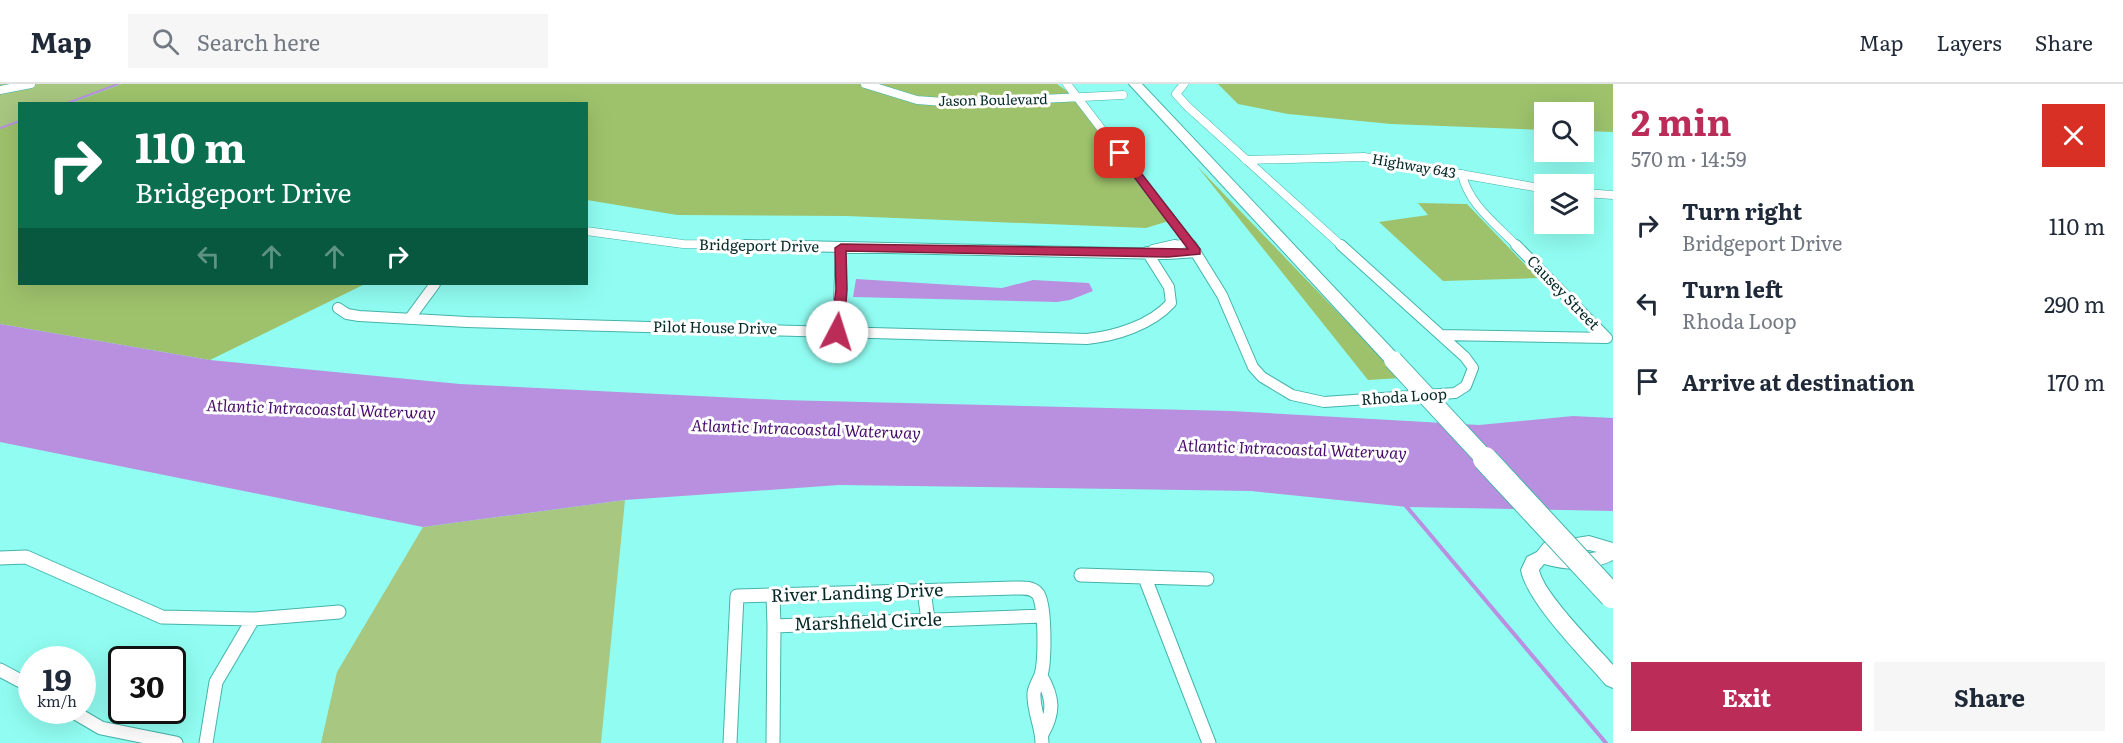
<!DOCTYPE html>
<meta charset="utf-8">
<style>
:root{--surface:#fff;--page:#f6f6f7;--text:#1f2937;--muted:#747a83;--line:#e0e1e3;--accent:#bb2c59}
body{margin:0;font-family:Literata,serif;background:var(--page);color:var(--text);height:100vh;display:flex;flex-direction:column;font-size:22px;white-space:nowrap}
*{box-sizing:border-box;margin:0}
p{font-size:20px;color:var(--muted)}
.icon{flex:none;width:33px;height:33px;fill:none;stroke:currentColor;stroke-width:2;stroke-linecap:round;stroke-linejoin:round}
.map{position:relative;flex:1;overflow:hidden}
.drawer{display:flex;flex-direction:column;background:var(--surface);width:510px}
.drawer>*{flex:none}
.guide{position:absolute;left:18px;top:18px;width:570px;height:183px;border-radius:0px;box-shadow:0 6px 24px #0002;background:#0b6e4f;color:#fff;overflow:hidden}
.tools{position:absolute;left:1534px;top:18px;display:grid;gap:12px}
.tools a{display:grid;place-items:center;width:60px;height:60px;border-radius:0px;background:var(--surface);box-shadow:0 6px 24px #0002;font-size:30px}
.speed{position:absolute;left:18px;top:562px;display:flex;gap:12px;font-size:30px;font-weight:700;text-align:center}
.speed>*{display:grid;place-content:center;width:78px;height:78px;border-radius:50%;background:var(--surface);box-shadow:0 6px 24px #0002;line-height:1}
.speed small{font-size:15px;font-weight:400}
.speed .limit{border:3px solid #111;border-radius:9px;background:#fff;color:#111}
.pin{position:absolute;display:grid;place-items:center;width:51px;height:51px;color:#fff;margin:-26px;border-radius:12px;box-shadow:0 3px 9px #0006}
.me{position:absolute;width:66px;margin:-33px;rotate:5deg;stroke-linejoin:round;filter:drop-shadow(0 0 4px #0008)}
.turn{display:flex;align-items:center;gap:21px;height:126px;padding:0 18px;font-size:27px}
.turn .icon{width:78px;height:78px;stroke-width:2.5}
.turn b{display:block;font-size:42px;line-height:51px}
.lanes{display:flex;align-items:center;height:57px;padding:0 18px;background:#0003;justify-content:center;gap:30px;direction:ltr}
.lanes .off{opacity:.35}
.round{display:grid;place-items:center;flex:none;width:63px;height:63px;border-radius:0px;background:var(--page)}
.headline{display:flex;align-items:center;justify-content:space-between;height:102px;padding:0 18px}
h1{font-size:36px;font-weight:700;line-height:45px;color:var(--accent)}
.primary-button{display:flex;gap:12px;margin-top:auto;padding:12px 18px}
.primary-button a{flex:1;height:69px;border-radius:0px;background:var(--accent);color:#fff;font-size:24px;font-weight:700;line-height:69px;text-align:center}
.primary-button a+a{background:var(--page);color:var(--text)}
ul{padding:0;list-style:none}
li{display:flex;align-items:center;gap:18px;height:78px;padding:0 18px}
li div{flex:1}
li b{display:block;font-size:22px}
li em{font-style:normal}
header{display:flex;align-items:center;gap:36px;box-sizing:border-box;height:84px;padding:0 30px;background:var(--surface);border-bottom:2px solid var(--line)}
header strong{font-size:28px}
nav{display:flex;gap:33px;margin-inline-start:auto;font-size:21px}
.search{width:420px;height:54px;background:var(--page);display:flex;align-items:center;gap:15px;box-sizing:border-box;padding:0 21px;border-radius:0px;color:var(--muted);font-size:22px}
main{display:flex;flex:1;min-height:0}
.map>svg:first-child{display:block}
.green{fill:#a8c780}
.forest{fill:#9ec26c}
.water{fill:#b990df}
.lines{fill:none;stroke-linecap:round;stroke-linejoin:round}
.stream-far1{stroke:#b990df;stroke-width:2}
.stream{stroke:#b990df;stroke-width:4}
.street-far2-casing{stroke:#44b3aa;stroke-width:9}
.street-far1-casing{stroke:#44b3aa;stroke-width:12}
.street-casing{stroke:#44b3aa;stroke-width:15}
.secondary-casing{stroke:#44b3aa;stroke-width:2}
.highway-casing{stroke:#44b3aa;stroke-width:2}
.street-far2{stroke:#fff;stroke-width:8}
.street-far1{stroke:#fff;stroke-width:10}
.street{stroke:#fff;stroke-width:13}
.secondary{fill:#fff;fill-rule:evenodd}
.highway{fill:#fff;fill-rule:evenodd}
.highway-bridge-far1-casing{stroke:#44b3aa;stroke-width:20;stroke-linecap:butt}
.highway-bridge-casing{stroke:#44b3aa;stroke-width:26;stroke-linecap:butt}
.highway-bridge-far1{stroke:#fff;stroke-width:18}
.highway-bridge{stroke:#fff;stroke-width:24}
.route{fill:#bb2c59;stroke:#7a1d3a;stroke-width:1.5}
.labels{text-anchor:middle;stroke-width:6;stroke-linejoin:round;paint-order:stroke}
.far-street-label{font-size:14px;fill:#052a27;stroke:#fff}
.street-label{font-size:15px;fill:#052a27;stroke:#fff}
.water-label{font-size:16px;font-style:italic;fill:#480d6c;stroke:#fff}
.near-street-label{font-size:18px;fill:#052a27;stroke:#fff}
</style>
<header>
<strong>Map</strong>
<div class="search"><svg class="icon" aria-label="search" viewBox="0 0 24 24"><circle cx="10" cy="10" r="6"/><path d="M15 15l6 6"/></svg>Search here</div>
<nav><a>Map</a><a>Layers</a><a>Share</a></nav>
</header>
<main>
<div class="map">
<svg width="1613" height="659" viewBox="0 0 1613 659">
<rect width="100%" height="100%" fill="#91fdf2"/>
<!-- green -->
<path class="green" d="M0,0H122L68,19L20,20L19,37L0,44Z
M625,416L601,659H321L337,588L423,443Z"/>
<!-- forest -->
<path class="forest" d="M122,0H1057L1077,14L1172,136L1146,144L846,132L677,131L587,116L586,20H68Z
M1218,0H1613V48L1584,47V28H1545V46L1391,40L1288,30L1238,20Z
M19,37L20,200H365L210,276L0,240V44Z
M1197,82L1401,294L1368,296Z
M1418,119L1467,120L1538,194L1443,197L1379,138L1428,131Z"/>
<!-- water -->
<path class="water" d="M856,195L1002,204L1033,196L1089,199L1093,207L1070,216L1057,218L853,213Z
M0,240L210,276L460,300L781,316L1231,327L1479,341L1573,332L1613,334V427L1407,423L1251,407L839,401L625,416L423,443L0,358Z"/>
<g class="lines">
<!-- stream-far1 -->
<path class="stream-far1" d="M65,20L118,0
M0,44L20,37"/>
<!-- stream -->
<path class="stream" d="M1406,422L1606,659"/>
<!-- street-far2 casing -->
<g class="street-far2-casing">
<path id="street-far2" d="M865,0L917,16L957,19L1123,11
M1067,0L1192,163
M1184,0L1176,10L1188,23L1343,163
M0,6L31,0
M1246,76L1364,73L1545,105
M1462,90C1468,120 1497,141 1518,163
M1584,109L1613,111
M586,147L683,160L817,163
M1168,163L1190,158"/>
</g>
<!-- street-far1 casing -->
<g class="street-far1-casing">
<path id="street-far1" d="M745,161L1168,170L1196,168
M1191,161L1222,211L1253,283L1262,293L1292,311L1324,318L1455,309L1466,302L1473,284L1465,273L1341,161
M1153,166L1175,161
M338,224L347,230L359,232L467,238L1087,255C1116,252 1151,241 1171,219L1169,203L1147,168
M410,234L435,200
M838,247L841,164
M1441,251L1607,254L1516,161"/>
</g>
<!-- street casing -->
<g class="street-casing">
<path id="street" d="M0,474L26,473L162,533L253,535L216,598L206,659
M1081,491L1207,495
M1145,494L1209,659
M924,507L928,536
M773,511L774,542
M253,535L339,528
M0,586L32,603
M1041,592C1053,613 1055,628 1042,650
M72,627L101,644L176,659
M730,659L737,512L1015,504C1023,504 1031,503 1037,509C1046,517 1045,578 1041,591C1039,597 1035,602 1034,609C1033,627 1042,642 1042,659
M773,659L774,542L1043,532"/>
</g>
<!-- secondary casing -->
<g class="secondary-casing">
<path id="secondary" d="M1589,452L1613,459V476C1590,487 1569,487 1544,480L1539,486C1544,510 1595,560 1613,581V604L1606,601C1583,574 1527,519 1521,486L1527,473L1537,468L1544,459ZM1589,466L1597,468L1579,471L1559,470Z"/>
</g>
<!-- highway casing -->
<g class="highway-casing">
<path id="highway" d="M1129,0H1142L1399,272L1402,276L1399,280H1387Z"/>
</g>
<!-- street-far2 -->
<use href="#street-far2" class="street-far2"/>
<!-- street-far1 -->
<use href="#street-far1" class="street-far1"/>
<!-- street -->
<use href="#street" class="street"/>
<!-- secondary -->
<use href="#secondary" class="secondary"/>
<!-- highway -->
<use href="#highway" class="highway"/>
<!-- highway-bridge-far1 casing -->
<g class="highway-bridge-far1-casing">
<path id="highway-bridge-far1" d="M1393,276L1487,377"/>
</g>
<!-- highway-bridge casing -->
<g class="highway-bridge-casing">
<path id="highway-bridge" d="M1485,375L1612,512"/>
</g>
<!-- highway-bridge-far1 -->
<use href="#highway-bridge-far1" class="highway-bridge-far1"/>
<!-- highway-bridge -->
<use href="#highway-bridge" class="highway-bridge"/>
</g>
<!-- route -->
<path class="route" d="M1120,66L1124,67L1200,165V170L1168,173L846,167L847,205L844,248L837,251L831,248L836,205L835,164L841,160L1188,165L1116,69Z"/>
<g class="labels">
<!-- far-street labels -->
<g class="far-street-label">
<text transform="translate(993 16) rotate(-1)" y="5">Jason Boulevard</text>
<text transform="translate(1414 82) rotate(10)" y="5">Highway 643</text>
</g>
<!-- street labels -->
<g class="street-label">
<text transform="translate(759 162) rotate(1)" y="5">Bridgeport Drive</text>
<text transform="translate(1563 209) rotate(46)" y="5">Causey Street</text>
<text transform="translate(715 244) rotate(1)" y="5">Pilot House Drive</text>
<text transform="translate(1404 313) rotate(-4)" y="5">Rhoda Loop</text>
</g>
<!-- water labels -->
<g class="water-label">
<text transform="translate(321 325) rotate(2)" y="6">Atlantic Intracoastal Waterway</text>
<text transform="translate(806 345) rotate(2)" y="6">Atlantic Intracoastal Waterway</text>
<text transform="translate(1292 365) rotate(2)" y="6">Atlantic Intracoastal Waterway</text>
</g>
<!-- near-street labels -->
<g class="near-street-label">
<text transform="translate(857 509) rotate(-2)" y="6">River Landing Drive</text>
<text transform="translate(868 538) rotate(-2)" y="6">Marshfield Circle</text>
</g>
</g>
</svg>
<div class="tools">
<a><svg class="icon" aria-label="search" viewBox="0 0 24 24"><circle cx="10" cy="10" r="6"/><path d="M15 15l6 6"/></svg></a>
<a><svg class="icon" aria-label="layers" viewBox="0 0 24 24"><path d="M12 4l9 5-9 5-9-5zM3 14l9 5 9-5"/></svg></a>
</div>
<div class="speed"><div>19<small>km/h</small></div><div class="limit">30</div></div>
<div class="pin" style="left:1120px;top:69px;background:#d93025"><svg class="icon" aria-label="arrive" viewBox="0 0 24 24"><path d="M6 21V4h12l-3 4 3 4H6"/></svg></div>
<svg class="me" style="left:837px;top:248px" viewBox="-20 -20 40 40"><circle r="19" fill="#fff"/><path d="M0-13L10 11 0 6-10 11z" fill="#bb2c59"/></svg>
<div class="guide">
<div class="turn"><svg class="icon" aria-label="right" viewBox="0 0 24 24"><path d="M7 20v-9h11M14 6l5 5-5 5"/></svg><div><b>110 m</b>Bridgeport Drive</div></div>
<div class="lanes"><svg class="icon off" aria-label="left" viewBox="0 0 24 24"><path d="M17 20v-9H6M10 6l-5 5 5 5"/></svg><svg class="icon off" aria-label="ahead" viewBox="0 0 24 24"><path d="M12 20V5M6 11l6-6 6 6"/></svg><svg class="icon off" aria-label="ahead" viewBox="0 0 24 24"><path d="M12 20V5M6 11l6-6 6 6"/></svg><svg class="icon" aria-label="right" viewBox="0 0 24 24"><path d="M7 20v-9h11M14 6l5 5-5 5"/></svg></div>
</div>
</div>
<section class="drawer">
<div class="headline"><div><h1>2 min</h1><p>570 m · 14:59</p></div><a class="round" style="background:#d93025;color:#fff"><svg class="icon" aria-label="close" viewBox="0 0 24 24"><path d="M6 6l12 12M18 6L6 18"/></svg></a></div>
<ul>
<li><svg class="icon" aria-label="right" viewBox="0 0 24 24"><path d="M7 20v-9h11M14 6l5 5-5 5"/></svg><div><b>Turn right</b><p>Bridgeport Drive</p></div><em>110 m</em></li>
<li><svg class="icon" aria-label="left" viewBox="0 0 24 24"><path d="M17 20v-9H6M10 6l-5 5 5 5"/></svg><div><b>Turn left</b><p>Rhoda Loop</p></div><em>290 m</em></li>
<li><svg class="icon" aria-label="arrive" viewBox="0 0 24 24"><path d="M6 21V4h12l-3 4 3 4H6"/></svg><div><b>Arrive at destination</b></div><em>170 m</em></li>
</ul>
<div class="primary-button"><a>Exit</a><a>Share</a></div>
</section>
</main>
